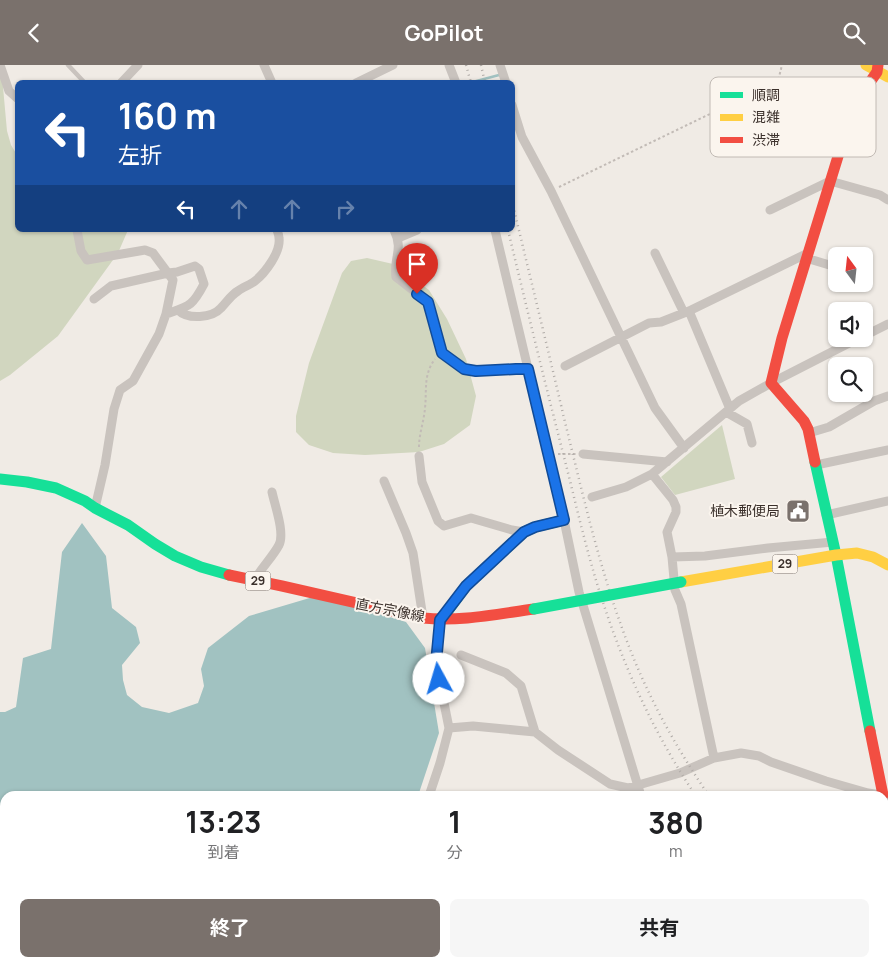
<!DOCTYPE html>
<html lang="ja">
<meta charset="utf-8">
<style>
:root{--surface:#fff;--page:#f6f6f6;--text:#202124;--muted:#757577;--accent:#7a716c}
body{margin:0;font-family:Manrope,"Noto Sans JP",sans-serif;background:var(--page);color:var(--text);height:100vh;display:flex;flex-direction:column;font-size:19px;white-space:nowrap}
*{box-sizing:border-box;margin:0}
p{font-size:16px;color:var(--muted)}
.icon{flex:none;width:28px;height:28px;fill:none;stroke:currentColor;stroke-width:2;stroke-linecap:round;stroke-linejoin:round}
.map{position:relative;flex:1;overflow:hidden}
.sheet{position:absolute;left:0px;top:726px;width:889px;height:176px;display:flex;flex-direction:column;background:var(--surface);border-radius:15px 15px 0 0;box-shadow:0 1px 4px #0004}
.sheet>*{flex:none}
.banner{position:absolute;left:15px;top:15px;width:500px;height:152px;border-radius:8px;box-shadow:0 1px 4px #0004;background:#1a4fa0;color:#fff;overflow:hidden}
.needle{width:32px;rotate:345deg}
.fabs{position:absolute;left:828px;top:182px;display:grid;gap:10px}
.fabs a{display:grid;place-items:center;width:45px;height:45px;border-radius:8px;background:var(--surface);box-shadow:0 1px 4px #0004;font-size:25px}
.pin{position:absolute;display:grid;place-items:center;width:42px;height:42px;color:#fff;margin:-51px -21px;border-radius:50% 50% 50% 0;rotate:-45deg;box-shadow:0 0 5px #0007}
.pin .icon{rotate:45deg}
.me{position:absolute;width:55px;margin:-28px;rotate:354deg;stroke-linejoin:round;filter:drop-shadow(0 0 4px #0008)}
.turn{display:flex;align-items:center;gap:18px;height:105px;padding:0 20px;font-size:22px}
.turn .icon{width:65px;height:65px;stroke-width:2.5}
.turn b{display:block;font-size:35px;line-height:42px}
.lanes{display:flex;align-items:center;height:48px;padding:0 20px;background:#0003;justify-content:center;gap:25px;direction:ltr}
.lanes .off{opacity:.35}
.eta{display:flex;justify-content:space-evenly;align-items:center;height:85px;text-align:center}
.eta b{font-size:30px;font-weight:700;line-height:35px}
.primary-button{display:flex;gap:10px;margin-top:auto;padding:10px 20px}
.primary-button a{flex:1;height:58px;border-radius:8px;background:var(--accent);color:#fff;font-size:20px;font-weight:700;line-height:58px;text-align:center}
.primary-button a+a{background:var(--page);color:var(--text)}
header{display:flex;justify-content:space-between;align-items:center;height:65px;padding:0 20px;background:var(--accent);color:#fff;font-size:22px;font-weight:700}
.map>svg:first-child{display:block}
.green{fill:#d1d6bf}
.water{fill:#a1c2c1}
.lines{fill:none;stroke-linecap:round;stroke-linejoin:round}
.stream{stroke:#a1c2c1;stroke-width:2.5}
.path{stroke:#c2bbb6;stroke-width:2;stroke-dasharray:2.5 2.5;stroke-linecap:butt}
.lane{stroke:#c9c3be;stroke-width:4.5}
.street{stroke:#c9c3be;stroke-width:9}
.fast{stroke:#16e098;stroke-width:11}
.slow{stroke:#ffcf43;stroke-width:11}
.jam{stroke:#f24e42;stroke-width:11}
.rail{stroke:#b1aca8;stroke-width:2.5;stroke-dasharray:1 4;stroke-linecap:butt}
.fast-bridge{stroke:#16e098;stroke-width:11}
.route-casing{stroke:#114b97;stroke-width:12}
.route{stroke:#1a73e8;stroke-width:9}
.labels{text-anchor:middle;stroke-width:4;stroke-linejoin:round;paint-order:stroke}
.shield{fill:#fbf5ee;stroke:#756b66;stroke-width:1}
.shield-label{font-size:12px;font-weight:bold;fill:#3b302b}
.poi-label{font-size:14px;fill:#3b302b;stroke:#fbf5ee;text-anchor:end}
.street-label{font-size:14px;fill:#3b302b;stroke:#fbf5ee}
.key{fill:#fbf5ee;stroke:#c1bab4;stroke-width:1}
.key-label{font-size:14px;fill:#3b302b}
</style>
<header><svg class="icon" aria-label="back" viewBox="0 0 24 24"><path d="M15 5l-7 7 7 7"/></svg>GoPilot<svg class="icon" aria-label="search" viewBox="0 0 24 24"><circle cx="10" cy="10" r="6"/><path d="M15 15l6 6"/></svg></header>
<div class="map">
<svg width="888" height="902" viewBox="0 0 888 902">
<rect width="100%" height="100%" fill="#f0ebe5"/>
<!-- green -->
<path class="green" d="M0,0H1L7,66L11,80L17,90L18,165H128L118,188L58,271L10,310L0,316Z
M367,193L393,199L429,225L447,254L466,294L476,331L470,360L444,379L419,387L365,390L333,388L309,380L296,367V351L309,298L342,208L351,196Z
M722,360L735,414L675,430L661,412Z"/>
<!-- water -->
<path class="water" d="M82,458L106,491L112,543L136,562L140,578L122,600L123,615L127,630L142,642L169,648L198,638L204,621L201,604L208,583L249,551L313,532L351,540L406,557L425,583L439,668L418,731H5V847L0,850V647H5L16,642L23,593L51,584L62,487Z
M214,898H342L339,902H214Z"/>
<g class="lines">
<!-- stream -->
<path class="stream" d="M469,18L499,10L501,11"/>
<!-- path -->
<path class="path" d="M559,122L778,16L782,0
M419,382C419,369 424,356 425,343C427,325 423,310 435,294
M558,389H576
M366,902L367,898"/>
<!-- lane -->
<path class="lane" d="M68,0L85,18"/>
<!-- street -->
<path class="street" d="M0,0L9,26L18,34
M264,0L272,18
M449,0L456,18
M500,0L506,18
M121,18L138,0
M356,18L393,0
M512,40L522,72L551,126L655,343L684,383
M770,145L830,116L880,130L888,135
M77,165L81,186L87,195L145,185L153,188L173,215L166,249L159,269L133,316L120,325L114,344L105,400L95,443
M394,165C404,185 393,193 396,212L428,237L442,288L464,304L476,306L516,304H528
M495,165L564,455L579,527L641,731
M398,173L417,165
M655,188L684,248
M806,193L836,202
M94,234L111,221L168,208L177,207L195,201L199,204L204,219C192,242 189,241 166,249
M178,245C188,255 212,253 221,243C227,237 231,230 238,226C243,222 250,220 255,216C265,208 281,187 279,173C279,170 278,168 277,165
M864,271L888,259
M565,301L649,258L661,257L689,246
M730,344L689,246L808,188
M726,347L747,359L752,378
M809,368L829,362L874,336L888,331
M583,389L667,397
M419,391L422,417L438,456L444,461L471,453L512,465L524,467
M816,400L888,385
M652,409L673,435L676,442V447L667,467L672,492L675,525L681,539L714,693
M384,416L406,468L413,488L423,553
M592,432L626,422L652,409L739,336L771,318L857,274
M826,450L888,436
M672,492L705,491L768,483L833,477
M254,516C261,503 272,493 279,480C285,468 275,441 272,427
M461,590L506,608L521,621L535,667
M449,663L473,661L535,667L558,685L610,719L628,723L680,708L714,693L741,688L759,691L771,697L826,716L868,728L888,731
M429,731L440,698L449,663L436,598L441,555
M884,822L888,821
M18,898L19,902
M173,898V902
M453,898L456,902
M130,902V898
M350,902L353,898
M401,902L408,898
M509,902L515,898"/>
<!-- fast -->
<path class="fast" d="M815,397L836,490L870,666
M0,414L27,417L56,423L85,436L95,443L128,460L155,479L175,491L201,502L229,510
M441,555L466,521L524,467L535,462L564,455
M692,898L694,902"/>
<!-- slow -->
<path class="slow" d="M866,0L888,12
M681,517L836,490L857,488L873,492L888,500"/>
<!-- jam -->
<path class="jam" d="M815,397L808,364L804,356L771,318L782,273L848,59L859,33L877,7L878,0
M229,510L282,521L423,553C460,557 497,549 534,544
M870,666L883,730"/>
<!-- rail -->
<path class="rail" d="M466,0L471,18
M481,0L485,18
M512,136C529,208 547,280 564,353C585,438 604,525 639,606C658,650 682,691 709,731
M508,165C526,240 544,314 563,388C573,427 582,467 593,505C616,585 650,663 696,731
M838,898L843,902
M850,898L855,902"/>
<!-- fast-bridge -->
<path class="fast-bridge" d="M534,544L681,517"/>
</g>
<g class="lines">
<!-- route casing -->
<g class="route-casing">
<path id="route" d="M417,229L428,237L442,288L464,304L476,306L516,304H528L564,455L535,462L524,467L466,521L440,555L436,598L439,614"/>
</g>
<!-- route -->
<use href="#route" class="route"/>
</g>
<!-- icons -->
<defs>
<g id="civic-square" transform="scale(1.25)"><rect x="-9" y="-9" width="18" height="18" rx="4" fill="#7a716c" stroke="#fbf5ee"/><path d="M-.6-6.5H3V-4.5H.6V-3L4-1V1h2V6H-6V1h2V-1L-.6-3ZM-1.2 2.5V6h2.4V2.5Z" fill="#fff"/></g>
</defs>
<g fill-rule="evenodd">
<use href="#civic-square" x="798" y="446"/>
</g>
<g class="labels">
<!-- shield labels -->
<g class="shield">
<rect x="772.5" y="489.5" width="25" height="19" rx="4"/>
<rect x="245.5" y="506.5" width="25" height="19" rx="4"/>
</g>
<g class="shield-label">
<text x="785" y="503">29</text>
<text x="258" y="520">29</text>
</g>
<!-- poi labels -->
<g class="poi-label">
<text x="780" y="451">植木郵便局</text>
</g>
<!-- street labels -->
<g class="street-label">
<text transform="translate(390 545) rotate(11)" y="5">直方宗像線</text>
</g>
</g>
<!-- legend -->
<rect x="710" y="12" width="166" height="80" rx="8" class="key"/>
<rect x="720" y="27" width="23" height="6" fill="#16e098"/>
<rect x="720" y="49" width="23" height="7" fill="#ffcf43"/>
<rect x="720" y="72" width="23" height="6" fill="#f24e42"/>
<g class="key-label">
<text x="752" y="35">順調</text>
<text x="752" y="57">混雑</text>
<text x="752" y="80">渋滞</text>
</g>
</svg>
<div class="fabs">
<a><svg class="needle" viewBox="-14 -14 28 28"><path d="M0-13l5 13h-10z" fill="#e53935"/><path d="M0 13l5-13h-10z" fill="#757577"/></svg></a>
<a><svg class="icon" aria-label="sound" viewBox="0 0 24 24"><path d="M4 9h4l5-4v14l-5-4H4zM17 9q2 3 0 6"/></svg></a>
<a><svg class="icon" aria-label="search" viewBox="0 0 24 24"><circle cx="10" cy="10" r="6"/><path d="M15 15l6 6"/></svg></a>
</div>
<div class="pin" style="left:417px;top:229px;background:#d93025"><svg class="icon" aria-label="arrive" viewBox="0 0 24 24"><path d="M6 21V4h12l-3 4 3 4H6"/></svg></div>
<svg class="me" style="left:439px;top:614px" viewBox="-20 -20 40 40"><circle r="19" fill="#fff"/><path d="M0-13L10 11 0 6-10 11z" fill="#1a73e8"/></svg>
<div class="banner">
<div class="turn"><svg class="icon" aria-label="left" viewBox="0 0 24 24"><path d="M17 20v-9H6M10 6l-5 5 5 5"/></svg><div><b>160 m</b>左折</div></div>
<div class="lanes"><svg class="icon" aria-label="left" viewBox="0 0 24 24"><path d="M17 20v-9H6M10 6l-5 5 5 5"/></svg><svg class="icon off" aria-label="ahead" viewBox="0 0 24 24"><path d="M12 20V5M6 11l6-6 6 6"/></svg><svg class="icon off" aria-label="ahead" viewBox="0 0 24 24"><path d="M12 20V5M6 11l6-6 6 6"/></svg><svg class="icon off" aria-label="right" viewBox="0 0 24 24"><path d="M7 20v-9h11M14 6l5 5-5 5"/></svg></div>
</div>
<section class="sheet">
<div class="eta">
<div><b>13:23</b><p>到着</p></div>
<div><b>1</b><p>分</p></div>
<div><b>380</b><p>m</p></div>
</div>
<div class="primary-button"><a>終了</a><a>共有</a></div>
</section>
</div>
